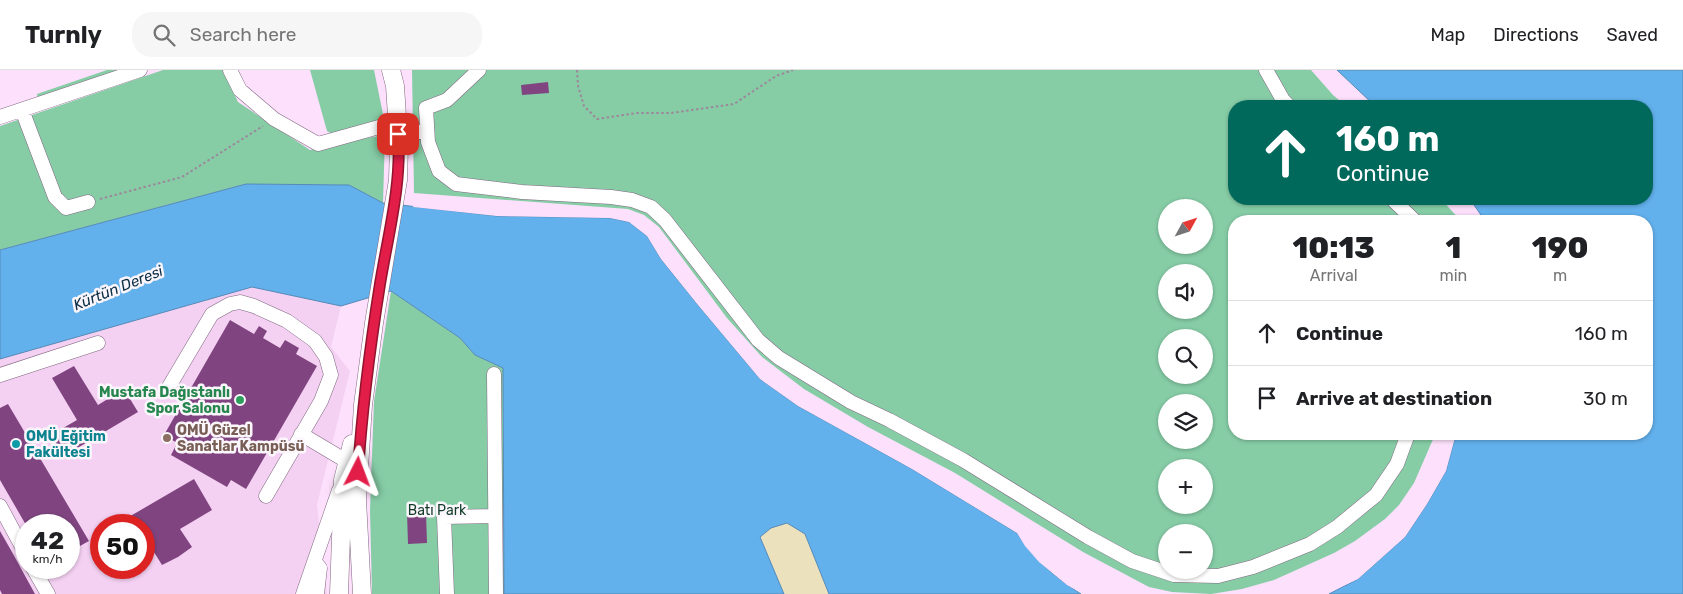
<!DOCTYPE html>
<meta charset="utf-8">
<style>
:root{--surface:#fff;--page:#f6f6f6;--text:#202124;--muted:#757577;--line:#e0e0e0}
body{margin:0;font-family:Rubik,sans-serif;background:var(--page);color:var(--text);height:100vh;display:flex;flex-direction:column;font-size:19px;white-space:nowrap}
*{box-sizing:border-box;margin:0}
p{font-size:16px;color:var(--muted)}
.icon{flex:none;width:28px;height:28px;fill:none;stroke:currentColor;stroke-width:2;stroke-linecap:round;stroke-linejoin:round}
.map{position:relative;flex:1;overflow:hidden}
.sheet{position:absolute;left:1228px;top:145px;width:425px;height:225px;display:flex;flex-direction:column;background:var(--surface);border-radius:20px;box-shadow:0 1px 4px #0004}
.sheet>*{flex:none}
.guide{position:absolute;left:1228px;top:30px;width:425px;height:105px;border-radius:20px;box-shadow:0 1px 4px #0004;background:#00695c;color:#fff;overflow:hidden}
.needle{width:32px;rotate:50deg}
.buttons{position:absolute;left:1158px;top:129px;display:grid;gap:10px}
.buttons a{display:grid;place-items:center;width:55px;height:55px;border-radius:50%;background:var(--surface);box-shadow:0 1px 4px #0004;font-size:25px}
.speed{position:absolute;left:15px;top:444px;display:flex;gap:10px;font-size:25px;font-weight:700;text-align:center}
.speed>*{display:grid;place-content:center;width:65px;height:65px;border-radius:50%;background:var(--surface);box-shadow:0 1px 4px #0004;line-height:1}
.speed small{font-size:12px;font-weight:400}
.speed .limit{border:8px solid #d22;background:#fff;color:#111}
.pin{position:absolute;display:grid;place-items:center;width:42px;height:42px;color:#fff;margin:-21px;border-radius:10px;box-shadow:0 2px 8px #0006}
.me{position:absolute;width:55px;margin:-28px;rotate:3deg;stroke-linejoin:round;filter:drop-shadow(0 0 4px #0008)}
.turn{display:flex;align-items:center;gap:18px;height:105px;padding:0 25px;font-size:22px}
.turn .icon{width:65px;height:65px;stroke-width:2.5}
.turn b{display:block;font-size:35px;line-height:42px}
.eta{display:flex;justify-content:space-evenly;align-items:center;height:85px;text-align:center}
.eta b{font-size:30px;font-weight:800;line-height:35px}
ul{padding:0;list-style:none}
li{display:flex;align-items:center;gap:15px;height:65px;padding:0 25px;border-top:1px solid var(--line)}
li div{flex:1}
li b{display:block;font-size:19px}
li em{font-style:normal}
header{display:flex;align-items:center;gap:30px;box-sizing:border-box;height:70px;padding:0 25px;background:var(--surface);border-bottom:1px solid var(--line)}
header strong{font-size:24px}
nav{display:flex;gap:28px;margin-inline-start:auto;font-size:18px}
.search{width:350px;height:45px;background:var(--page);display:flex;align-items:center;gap:12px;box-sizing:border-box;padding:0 18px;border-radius:20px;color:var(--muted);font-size:19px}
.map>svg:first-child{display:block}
.built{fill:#f4d1f2;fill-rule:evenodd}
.green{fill:#86cda6;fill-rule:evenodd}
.sand{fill:#ebe1bc}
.water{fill:#62b0ec;stroke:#568ab7}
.pier{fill:#fde0fc}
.building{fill:#804581}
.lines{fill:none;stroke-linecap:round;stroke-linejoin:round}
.minor-casing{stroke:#806780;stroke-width:15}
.major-casing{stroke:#806780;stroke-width:19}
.path{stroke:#9c889b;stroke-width:2;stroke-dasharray:2.5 2.5;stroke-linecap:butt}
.minor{stroke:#fff;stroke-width:14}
.major{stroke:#fff;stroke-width:18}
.route-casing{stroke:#92132f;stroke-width:12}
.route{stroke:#e11d48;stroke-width:9}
.leisure-dot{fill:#2e9e5b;stroke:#fbf6fb;stroke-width:2}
.education-dot{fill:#8d6e63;stroke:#fbf6fb;stroke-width:2}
.culture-dot{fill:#0f9aa8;stroke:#fbf6fb;stroke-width:2}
.labels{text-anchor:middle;stroke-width:5;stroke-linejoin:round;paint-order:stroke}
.leisure-label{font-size:14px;font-weight:bold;fill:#27864d;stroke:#fbf6fb;text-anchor:end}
.education-label{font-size:14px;font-weight:bold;fill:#785e54;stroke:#fbf6fb;text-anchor:start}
.culture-label{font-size:14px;font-weight:bold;fill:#0d838f;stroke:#fbf6fb;text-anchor:start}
.park-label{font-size:14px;fill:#143d29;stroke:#fbf6fb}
.water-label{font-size:15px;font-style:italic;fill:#0c2e46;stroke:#fbf6fb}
</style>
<header>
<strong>Turnly</strong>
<div class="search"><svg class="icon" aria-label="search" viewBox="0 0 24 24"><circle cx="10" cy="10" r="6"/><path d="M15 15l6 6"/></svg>Search here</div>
<nav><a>Map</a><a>Directions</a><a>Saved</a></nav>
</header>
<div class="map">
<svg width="1683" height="524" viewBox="0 0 1683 524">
<rect width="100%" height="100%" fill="#fde0fc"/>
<!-- built -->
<path class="built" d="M252,217L341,236L331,277L350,301L317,435L327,524H0V289ZM26,455H69V498H26ZM101,455H144V498H101Z"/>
<!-- green -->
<path class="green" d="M107,0H122L38,31L37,24Z
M163,0H223L238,32L310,80L354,70L385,65L383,133L349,115L246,114L0,180V56Z
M310,0H374L384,49L335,66L327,61Z
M412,0H1311L1333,25L1346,36H1234V129H1441L1461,151H1234V364H1435L1434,367L1414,413L1399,435L1385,449L1355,471L1334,483L1274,510L1242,519L1211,524L1172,522L1149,517L1083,482L955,403L868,357L804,319L762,287L727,248L659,157L644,145L628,139L414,123ZM1166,138H1204V175H1166ZM1166,202H1204V240H1166ZM1166,268H1204V305H1166ZM1166,332H1204V370H1166ZM1166,398H1204V435H1166ZM1166,462H1204V500H1166Z
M391,221L460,268L475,285L503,298L504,524H372L370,440L374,331Z"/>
<!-- sand -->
<path class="sand" d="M787,453L805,464L829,524H784L760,466L771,457Z"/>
<!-- water -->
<path class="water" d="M1337,0H1683V524H1329L1358,509L1405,467L1427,434L1446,401L1456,364H1646V151H1485L1470,129H1646V36H1375Z
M246,114L349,115L383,133L497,146L610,148L629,152L647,166L661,189L698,235L760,309L798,336L912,399L1017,463C1033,489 1056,508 1081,524H829L805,464L787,453L771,458L760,467L784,524H504L503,298L475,285L460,268L391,221L341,236L252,217L0,289V180Z"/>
<!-- pier -->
<path class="pier" d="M414,134L497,144L610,146L630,150L649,165L663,187L700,233L762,308L799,334L913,397L1019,461L1041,490L1083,524L1067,515L1039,492L1025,476L1017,463L912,399L798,336L760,309L698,235L661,189L647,166L629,152L610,148L497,146L413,137Z
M1453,364H1456L1446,401L1427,434L1405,467L1358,509L1326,524L1328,522L1357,507L1403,466L1425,433L1443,400Z"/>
<!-- building -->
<path class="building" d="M548,12L549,23L522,25L521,15Z
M230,250L254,264L259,256L267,261L263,268L280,278L285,270L299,278L296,284L317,296L246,419L231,410L227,417L171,385L177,373L164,365Z
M74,296L98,335L124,319L138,342L64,386L51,365L77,350L52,308Z
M8,334L89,471L69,482V455H26L0,410V338Z
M194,409L212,440L180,459L192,477L178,487L162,495L144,466V455H115Z
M407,443H426L427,473L408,474Z
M0,461L12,482L35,524H2L0,520Z"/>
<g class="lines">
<!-- minor casing -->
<g class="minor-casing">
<path id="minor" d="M230,0L240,20L274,49L318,74L397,52L412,63L427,61
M479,0L447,30L426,38L428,72L439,101L456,114L522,122L611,127L632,130L651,137L665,150L758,270L779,288L851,332L889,350L963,390L1088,467L1132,491L1174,505L1218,506L1253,497L1310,474L1337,457L1376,425L1397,394L1408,364
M1266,0L1283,30L1289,36
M22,40L55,127L66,138L88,132
M0,47L140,0
M1392,129L1415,151
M494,304L496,524
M0,305L98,273
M167,320L212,244L230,234L240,232L254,236L287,251L315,271L326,287L331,305L321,331L266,426
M301,364L348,392
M0,436L26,484
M315,492L320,498L317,524
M33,498L48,524
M303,524L339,420
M447,524L444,447L495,446"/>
</g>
<!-- major casing -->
<g class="major-casing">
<path id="major" d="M339,524L343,410L352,374
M362,524L357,430L363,335L374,253L398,110L399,76L395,16L391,0"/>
</g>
<!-- path -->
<path class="path" d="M577,0L578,16L584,36L597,49L637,43H671L734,34L776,6L793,0
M100,129L182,107L263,56"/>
<!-- minor -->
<use href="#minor" class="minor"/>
<!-- major -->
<use href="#major" class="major"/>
</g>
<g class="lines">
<!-- route casing -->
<g class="route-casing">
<path id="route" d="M358,402C362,339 370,277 380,214C388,165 402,114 398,64"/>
</g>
<!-- route -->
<use href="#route" class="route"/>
</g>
<!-- markers -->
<circle class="leisure-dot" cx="240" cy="330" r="5"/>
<circle class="education-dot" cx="167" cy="368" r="5"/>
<circle class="culture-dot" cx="16" cy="374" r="5"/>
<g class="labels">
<!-- leisure labels -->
<g class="leisure-label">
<text x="230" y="327">Mustafa Dağıstanlı<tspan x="230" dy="16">Spor Salonu</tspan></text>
</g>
<!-- education labels -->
<g class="education-label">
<text x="177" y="365">OMÜ Güzel<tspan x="177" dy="16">Sanatlar Kampüsü</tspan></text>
</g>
<!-- culture labels -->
<g class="culture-label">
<text x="26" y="371">OMÜ Eğitim<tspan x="26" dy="16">Fakültesi</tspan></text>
</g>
<!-- park labels -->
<g class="park-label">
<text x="437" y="445">Batı Park</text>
</g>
<!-- water labels -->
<g class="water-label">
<text transform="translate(118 218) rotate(-22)" y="5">Kürtün Deresi</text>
</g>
</g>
</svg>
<div class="buttons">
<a><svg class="needle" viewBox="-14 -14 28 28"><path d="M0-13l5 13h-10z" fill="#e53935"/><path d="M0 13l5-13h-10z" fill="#757577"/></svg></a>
<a><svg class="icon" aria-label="sound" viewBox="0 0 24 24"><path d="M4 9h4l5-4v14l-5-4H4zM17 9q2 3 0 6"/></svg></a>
<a><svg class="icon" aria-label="search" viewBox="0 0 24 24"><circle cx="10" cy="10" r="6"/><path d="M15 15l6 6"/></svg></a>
<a><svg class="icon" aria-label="layers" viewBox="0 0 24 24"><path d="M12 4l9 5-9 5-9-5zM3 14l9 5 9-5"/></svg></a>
<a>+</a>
<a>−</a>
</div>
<div class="speed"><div>42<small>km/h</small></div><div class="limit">50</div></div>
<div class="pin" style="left:398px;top:64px;background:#d93025"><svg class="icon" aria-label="arrive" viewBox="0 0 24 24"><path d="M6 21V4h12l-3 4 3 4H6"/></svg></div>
<svg class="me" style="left:358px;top:402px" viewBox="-20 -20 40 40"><path d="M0-17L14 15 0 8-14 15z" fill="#e11d48" stroke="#fff" stroke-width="4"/></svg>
<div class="guide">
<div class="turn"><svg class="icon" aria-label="ahead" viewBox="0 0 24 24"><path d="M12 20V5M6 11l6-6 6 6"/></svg><div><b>160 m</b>Continue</div></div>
</div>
<section class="sheet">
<div class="eta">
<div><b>10:13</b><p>Arrival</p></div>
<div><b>1</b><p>min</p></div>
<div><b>190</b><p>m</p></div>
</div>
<ul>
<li><svg class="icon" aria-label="ahead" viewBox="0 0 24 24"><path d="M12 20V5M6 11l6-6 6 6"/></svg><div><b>Continue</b></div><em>160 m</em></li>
<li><svg class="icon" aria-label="arrive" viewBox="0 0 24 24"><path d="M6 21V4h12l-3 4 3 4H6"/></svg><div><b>Arrive at destination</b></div><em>30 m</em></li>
</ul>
</section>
</div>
